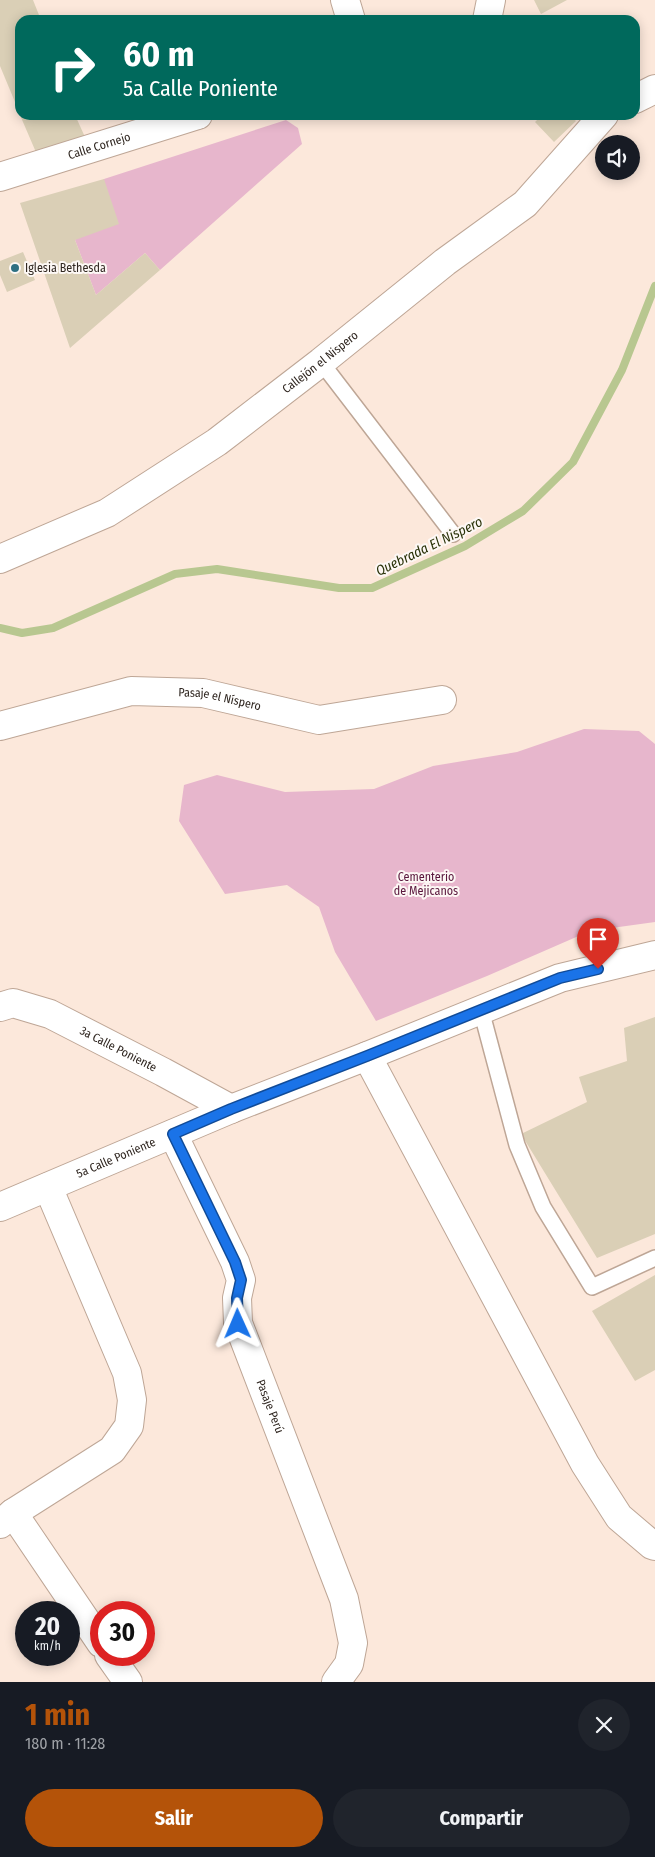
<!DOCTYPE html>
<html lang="es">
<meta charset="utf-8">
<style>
:root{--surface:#171b24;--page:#20242c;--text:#f1f3f6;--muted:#9ea1a6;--accent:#b45309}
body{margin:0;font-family:"Fira Sans Condensed",sans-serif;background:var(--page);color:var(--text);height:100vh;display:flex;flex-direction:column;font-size:19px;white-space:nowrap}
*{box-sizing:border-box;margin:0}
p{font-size:16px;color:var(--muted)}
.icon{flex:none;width:28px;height:28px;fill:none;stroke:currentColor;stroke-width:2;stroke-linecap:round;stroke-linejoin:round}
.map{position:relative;height:1682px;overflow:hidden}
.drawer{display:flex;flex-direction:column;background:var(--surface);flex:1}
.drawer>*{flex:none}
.banner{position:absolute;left:15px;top:15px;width:625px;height:105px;border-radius:15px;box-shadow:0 2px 12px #0003;background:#00695c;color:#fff;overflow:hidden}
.buttons{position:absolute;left:595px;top:135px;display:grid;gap:10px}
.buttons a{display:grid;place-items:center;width:45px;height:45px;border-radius:50%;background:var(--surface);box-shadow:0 2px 12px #0003;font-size:25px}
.speed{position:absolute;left:15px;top:1601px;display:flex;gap:10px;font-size:25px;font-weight:700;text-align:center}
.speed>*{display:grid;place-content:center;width:65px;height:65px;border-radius:50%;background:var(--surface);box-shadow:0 2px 12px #0003;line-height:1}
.speed small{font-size:12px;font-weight:400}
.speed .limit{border:8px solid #d22;background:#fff;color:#111}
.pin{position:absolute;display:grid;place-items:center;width:42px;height:42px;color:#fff;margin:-51px -21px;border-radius:50% 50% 50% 0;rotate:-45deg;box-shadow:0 0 5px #0007}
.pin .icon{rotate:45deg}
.me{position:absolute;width:55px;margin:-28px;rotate:359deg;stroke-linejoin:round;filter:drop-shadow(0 0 4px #0008)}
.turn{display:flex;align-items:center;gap:18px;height:105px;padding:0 25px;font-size:22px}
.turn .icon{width:65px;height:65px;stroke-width:2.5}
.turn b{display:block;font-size:35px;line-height:42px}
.round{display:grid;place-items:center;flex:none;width:52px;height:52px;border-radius:26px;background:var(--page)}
.overview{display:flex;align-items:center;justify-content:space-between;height:85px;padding:0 25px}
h1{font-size:30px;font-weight:700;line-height:38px;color:var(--accent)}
.action{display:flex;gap:10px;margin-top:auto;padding:10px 25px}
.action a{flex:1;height:58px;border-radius:30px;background:var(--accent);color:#fff;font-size:20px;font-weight:700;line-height:58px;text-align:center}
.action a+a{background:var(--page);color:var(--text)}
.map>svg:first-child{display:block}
.green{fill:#e7b6cc}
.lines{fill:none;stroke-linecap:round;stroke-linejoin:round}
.stream{stroke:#b8c790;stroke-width:8}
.building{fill:#dacfb6}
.lane-casing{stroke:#bea696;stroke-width:18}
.street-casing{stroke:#bea696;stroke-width:30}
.secondary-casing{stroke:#bea696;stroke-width:30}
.lane{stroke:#fff;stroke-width:15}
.street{stroke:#fff;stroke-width:28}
.secondary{stroke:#fff;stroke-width:28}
.route-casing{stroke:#114b97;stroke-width:12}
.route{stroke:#1a73e8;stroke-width:9}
.poi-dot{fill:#2e7082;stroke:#fdf8f5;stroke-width:2}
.labels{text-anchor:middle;stroke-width:4;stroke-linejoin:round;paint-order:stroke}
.street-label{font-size:12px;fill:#302721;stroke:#fdf8f5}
.poi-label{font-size:12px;fill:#302721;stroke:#fdf8f5;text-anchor:start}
.park-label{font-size:12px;fill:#59163c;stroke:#fdf8f5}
.water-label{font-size:14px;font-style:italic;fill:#293107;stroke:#fdf8f5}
</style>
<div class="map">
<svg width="655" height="1682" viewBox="0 0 655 1682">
<rect width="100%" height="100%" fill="#fce8db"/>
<!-- green -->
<path class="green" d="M286,120L298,128L302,144L160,270L145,253L96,295L75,240L104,179Z
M584,729L639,731L655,744V922L590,931L487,976L376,1021L335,952L319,907L287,885L225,894L179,821L184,785L217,775L285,792L374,789L433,766L517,752Z"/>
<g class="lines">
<!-- stream -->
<path class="stream" d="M0,628L22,633L53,628L175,574L217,569L339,588H372L465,546L523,511L573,462L622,370L655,286"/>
</g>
<!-- building -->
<path class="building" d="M0,0H33L41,20H20V114L0,66Z
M534,0H567L541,14Z
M20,115H75L85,137L38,157Z
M542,115H570L576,121L554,142L535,122Z
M104,179L119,224L75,240L96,295L145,253L160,270L70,348L20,203Z
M23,252L35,280L7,292L0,275V261Z
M655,1017V1234L597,1258L521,1134L587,1102L579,1077L627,1061L624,1028Z
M655,1275V1370L635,1381L592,1311Z"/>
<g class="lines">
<!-- lane casing -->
<g class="lane-casing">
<path id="lane" d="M321,362L453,534
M481,1010L517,1145L543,1207L592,1287L655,1258"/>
</g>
<!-- street casing -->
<g class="street-casing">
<g id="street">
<path d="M345,0L351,20"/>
<path d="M487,20L491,0"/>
<path d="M635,99L655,89"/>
<path id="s1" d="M0,177L198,115"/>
<path id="s2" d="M0,559L107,513L217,442L321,362L445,262L525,204L604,115"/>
<path id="s3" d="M0,726L131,691L203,693L319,720L442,700"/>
<path d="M367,1056L585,1464L619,1517L652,1545L655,1546"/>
<path id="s4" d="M173,1134L235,1262L241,1280L237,1298L238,1323L344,1599L353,1643L349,1664L336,1682"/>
<path d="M13,1513L101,1643"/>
<path d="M0,1524L13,1513L112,1450L129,1426L132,1400L127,1373L48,1187"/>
<path d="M109,1655L128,1682"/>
</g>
</g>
<!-- secondary casing -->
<g class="secondary-casing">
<g id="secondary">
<path id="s5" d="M0,1007L13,1003L50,1014L163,1072L231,1109"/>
<path id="s6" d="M0,1207L231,1109L367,1056L560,978L655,955"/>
</g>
</g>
<!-- lane -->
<use href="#lane" class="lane"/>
<!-- street -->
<use href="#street" class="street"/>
<!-- secondary -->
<use href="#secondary" class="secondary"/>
</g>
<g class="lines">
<!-- route casing -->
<g class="route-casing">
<path id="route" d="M238,1324L237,1298L241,1280L235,1262L173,1134L231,1109L367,1056L560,978L598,969"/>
</g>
<!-- route -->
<use href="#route" class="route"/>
</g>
<!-- markers -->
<circle class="poi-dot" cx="15" cy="268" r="5"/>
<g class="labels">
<!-- street labels -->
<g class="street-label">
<text dy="4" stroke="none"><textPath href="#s1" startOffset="104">Calle Cornejo</textPath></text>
<text dy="4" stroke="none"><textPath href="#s2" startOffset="378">Callejón el Nispero</textPath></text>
<text dy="4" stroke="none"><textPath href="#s3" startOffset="225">Pasaje el Níspero</textPath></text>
<text dy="4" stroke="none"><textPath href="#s5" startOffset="129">3a Calle Poniente</textPath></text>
<text dy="4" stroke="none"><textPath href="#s6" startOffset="126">5a Calle Poniente</textPath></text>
<text dy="4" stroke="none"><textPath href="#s4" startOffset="294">Pasaje Perú</textPath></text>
</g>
<!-- poi labels -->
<g class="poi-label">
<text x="25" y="272">Iglesia Bethesda</text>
</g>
<!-- park labels -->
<g class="park-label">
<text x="426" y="881">Cementerio<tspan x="426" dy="14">de Mejicanos</tspan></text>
</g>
<!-- water labels -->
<g class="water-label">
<text transform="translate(429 546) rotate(-26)" y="5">Quebrada El Nispero</text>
</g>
</g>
</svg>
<div class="buttons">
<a><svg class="icon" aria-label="sound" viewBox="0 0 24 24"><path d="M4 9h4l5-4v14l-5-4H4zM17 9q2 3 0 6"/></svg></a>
</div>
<div class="speed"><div>20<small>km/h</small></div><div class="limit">30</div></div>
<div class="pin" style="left:598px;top:969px;background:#d93025"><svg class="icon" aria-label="arrive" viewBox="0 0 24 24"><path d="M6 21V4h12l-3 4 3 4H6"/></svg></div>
<svg class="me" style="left:238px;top:1324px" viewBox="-20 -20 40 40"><path d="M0-17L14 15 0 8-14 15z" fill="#1a73e8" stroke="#fff" stroke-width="4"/></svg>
<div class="banner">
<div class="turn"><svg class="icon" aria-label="right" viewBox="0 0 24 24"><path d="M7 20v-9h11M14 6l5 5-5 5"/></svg><div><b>60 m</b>5a Calle Poniente</div></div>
</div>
</div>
<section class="drawer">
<div class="overview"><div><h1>1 min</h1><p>180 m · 11:28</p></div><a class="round"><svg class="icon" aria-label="close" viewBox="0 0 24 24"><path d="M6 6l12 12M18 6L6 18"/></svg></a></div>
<div class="action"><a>Salir</a><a>Compartir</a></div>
</section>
